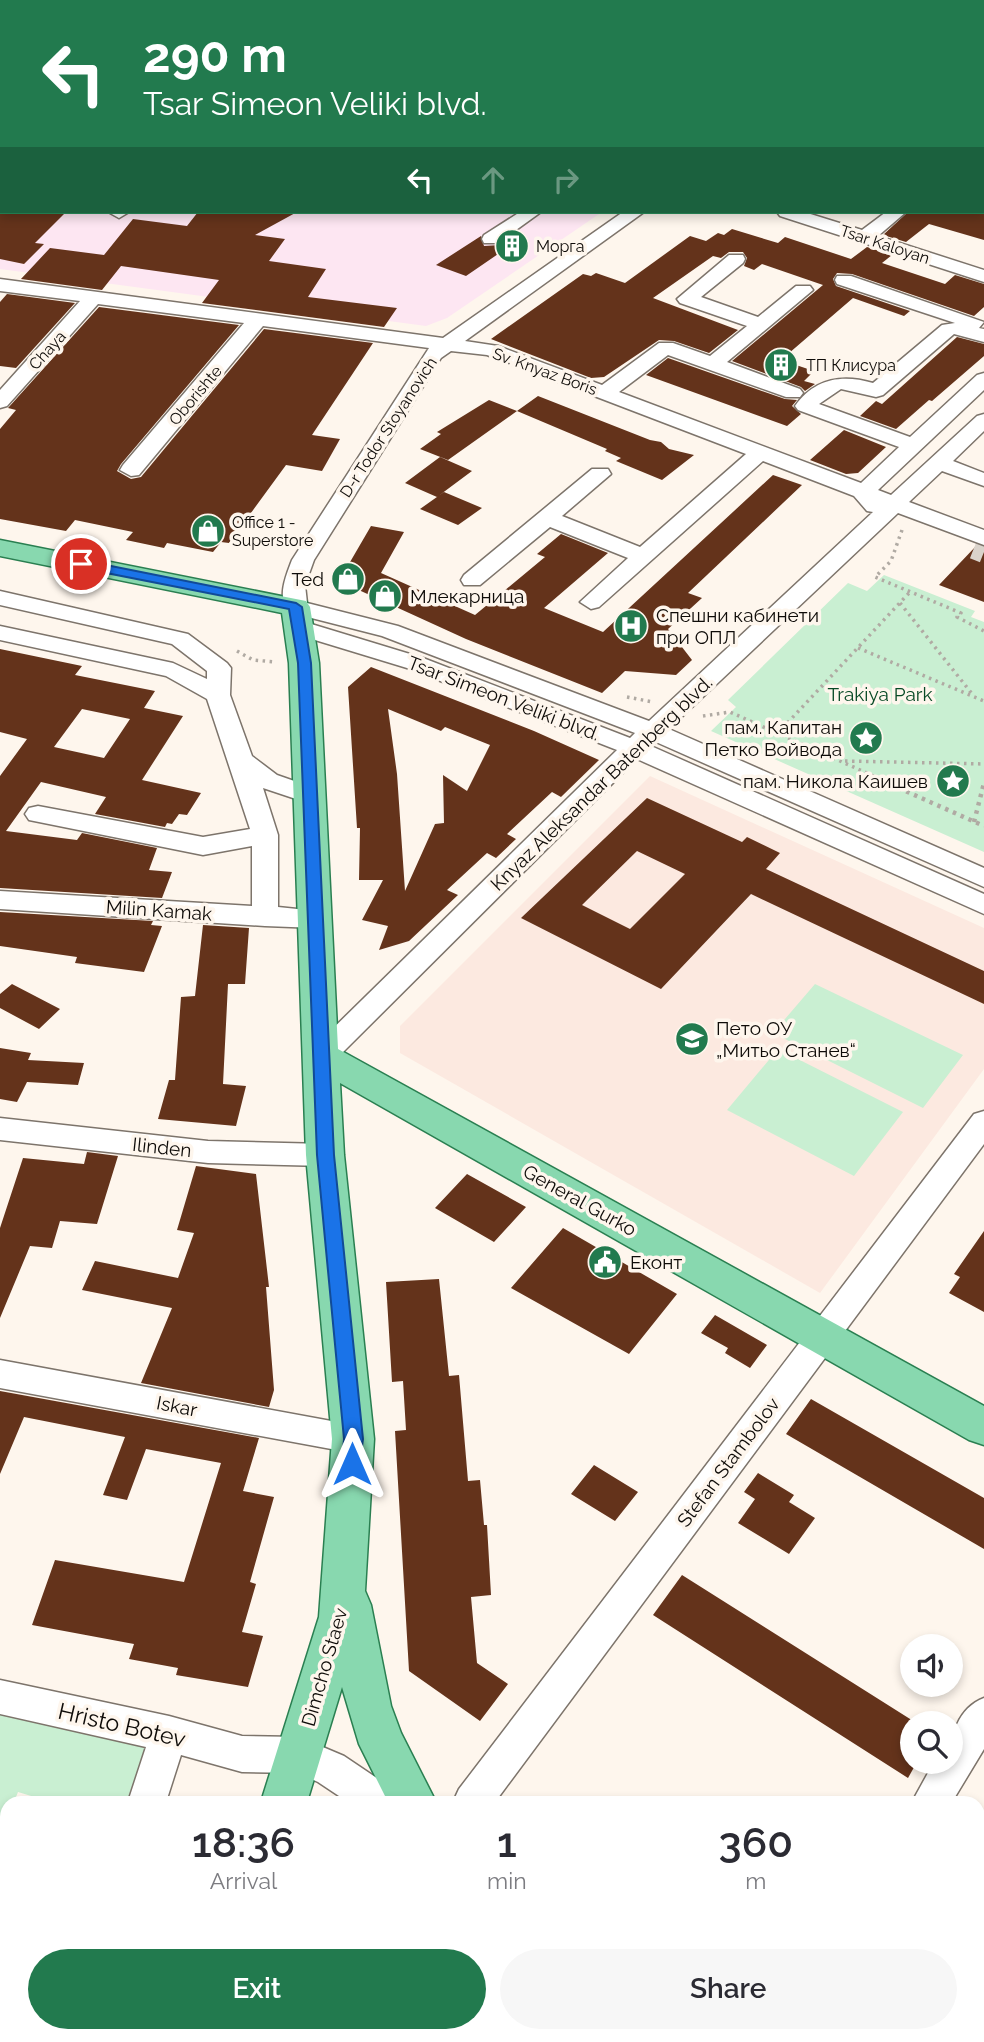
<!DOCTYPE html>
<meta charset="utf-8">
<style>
:root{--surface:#fff;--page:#f7f7f7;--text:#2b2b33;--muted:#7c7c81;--accent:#227a4e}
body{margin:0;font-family:Raleway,sans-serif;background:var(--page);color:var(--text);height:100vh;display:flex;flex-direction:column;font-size:26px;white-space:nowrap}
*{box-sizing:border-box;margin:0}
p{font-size:23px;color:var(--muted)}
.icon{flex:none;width:38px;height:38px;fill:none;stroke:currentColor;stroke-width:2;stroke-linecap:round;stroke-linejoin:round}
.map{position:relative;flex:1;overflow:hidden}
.panel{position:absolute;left:0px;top:1796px;width:985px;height:247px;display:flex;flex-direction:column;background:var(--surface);border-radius:21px 21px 0 0;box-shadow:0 4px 10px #0003}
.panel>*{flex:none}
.banner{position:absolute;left:0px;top:0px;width:985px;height:214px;box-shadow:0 4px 10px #0003;background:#227a4e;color:#fff;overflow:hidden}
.fabs{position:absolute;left:900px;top:1634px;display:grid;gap:14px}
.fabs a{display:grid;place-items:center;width:63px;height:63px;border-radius:50%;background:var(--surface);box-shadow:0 4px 10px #0003;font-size:35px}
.pin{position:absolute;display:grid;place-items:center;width:60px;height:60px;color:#fff;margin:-30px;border:4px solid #fff;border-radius:50%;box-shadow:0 2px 7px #0007}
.me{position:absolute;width:77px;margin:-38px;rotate:0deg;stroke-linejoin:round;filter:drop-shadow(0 0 5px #0008)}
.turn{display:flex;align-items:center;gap:24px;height:147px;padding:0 28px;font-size:32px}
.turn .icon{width:91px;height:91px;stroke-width:2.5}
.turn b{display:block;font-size:49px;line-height:60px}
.lanes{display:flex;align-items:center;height:66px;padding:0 28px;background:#0003;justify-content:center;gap:35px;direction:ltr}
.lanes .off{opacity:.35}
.eta{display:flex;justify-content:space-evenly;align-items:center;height:119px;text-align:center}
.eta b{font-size:42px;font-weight:600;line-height:49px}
.cta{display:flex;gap:14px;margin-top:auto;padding:14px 28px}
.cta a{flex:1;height:80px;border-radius:42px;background:var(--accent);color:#fff;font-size:28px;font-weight:600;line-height:80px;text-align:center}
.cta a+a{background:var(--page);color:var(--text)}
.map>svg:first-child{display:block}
.education{fill:#fce9e0}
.medical{fill:#fde6f2}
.green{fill:#c9efd2}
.building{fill:#64331b;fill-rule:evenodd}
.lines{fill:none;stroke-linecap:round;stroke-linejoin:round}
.minor-tunnel{stroke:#dad3cb;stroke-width:22;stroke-dasharray:22 11;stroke-linecap:butt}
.minor-casing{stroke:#7d746b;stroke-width:3}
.major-casing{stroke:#2a7f51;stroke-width:3}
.path-far2{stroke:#b0aaa3;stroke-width:2.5;stroke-dasharray:2.5 3.5;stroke-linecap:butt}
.path-far1{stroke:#b0aaa3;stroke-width:3.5;stroke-dasharray:2.5 4.5;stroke-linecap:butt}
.path{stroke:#b0aaa3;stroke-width:4.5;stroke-dasharray:3.5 5;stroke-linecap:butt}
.minor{fill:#fff;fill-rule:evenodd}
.major{fill:#88d8af;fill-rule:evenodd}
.route{fill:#1a73e8;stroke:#114b97;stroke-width:2}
.labels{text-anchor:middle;stroke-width:7;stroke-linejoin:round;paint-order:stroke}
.far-street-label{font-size:16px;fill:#0e0b08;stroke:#fef6ed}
.far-poi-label{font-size:16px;fill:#0e0b08;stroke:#fef6ed;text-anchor:start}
.poi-label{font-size:19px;fill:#0e0b08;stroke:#fef6ed;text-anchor:start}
.park-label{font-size:19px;fill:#074925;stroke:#fef6ed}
.street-label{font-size:19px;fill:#0e0b08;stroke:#fef6ed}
.near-street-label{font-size:23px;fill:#0e0b08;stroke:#fef6ed}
</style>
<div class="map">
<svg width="984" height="2042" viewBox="0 0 984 2042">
<rect width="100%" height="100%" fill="#fef6ed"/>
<!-- education -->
<path class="education" d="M650,776L984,928V1069L820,1293L400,1053V1026Z"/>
<!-- medical -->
<path class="medical" d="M154,0H718L723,2H151Z
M0,40L2,212H602L447,318L426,326L0,269Z"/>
<!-- green -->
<path class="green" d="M884,575L975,611L971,617L984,622V852L711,731L736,707L728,700L848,583L867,591Z
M815,984L963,1055L923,1108L773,1033Z
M778,1049L903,1112L854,1176L727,1110Z
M0,1697L169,1734L147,1802H51L18,1792L14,1802H7V1821L0,1840Z"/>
<!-- building -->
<path class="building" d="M0,212H66L35,243L44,244L24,264L0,259Z
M198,212H297L255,235L285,239L269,261L326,269L308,297L397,308L384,327L202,303L219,280L121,266L102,290L21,279L50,248L104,255L133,219L187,226Z
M908,212H984V240L929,224L906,242L883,235Z
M732,229L778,243L785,237L851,259L867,247L892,255L882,263L945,284L955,275L984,284V307L974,316L852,274L837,273L833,279L836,286L910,311L904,316L853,298L781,360L814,371L804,381L815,384L805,391L801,387L732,361L823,285L762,264L754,270L744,266L747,258L743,252H729L721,258L713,256L653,298L738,330L709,353L674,341L659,340L604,377L591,378L491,339L583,274L591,276L596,273L625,283L690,236L706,241L718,233L724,235Z
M481,236L484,246L500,245L512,236L520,239L466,276L436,265Z
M7,294L75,303L16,368L0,366V302Z
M99,307L239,325L121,464L117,471L131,479L141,477L264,329L373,343L312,435L340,439L322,471L286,465L229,543L221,542L213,552L167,543L164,548L126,540L133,532L75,520L66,531L0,519V429L16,410L8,408Z
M957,337L984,344V356L932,401L929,400L896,429L860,416L876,401L882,404Z
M668,358L785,399L797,400L792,406L801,414L787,426L646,375Z
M538,396L650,440L661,442L669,449L694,455L662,480L616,461L621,458L605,451L607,449L517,411Z
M489,400L517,411L448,460L420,449L441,434L437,432Z
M844,430L886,447L858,473L846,474L810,460Z
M440,457L472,471L437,497L405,483Z
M773,475L802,485L688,593L702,598L668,629L692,660L676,675L625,671L602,693L466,639L339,581L371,526L404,532L381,573L475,615L545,557L537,554L561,534L608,553L544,608L603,632Z
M444,492L482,508L458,525L420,509Z
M977,545L984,547V602L939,585Z
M0,649L82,666L75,675L155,691L144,708L183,716L142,780L201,793L187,815L179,814L172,824L167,823L165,827L95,814L106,797L41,782L6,831L77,840L82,833L157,848L149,870L172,872L162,898L0,888V776L27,739L0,732ZM82,709L130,719L104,758L54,747Z
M371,667L534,731L599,760L561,797L552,792L507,834L516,839L496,858L487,853L447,890L458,895L409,941L379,950L388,926L362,920L383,880H359L360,828H357L348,687ZM388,709L441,731L445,727L490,745L467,791L443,775L444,823L435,824L405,891L397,774Z
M647,798L742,842L747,837L780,853L766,869L984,971V1004L751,894L661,989L521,918ZM637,851L685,874L630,929L582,905Z
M0,912L153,921L151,925L162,926L144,972L75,963L77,957L0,946Z
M203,925L249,928L245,984H228L223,1084L246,1086L236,1126L158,1119L169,1080H175L181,997L195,996Z
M12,984L60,1009L39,1029L0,1008V994Z
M0,1048L31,1053L28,1060L84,1063L78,1085L27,1082L17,1102L0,1099Z
M87,1152L118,1156L97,1224L60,1221L52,1248L30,1246L0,1318V1228L23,1158L84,1164Z
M196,1166L256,1174L269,1287H266L274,1390L269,1407L141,1383L172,1308L82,1290L95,1261L178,1278L194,1233L177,1230Z
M467,1174L526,1207L494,1242L435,1208Z
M563,1228L677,1294L629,1354L511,1288Z
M984,1231V1312L949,1293L960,1277L954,1274Z
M439,1279L449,1376L459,1375L468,1481L480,1480L484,1525H487L491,1595L471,1597L477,1663L508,1684L480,1721L409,1671L395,1431L406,1430L403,1381L392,1382L386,1282Z
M715,1315L767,1345L750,1368L725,1353L728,1348L701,1333Z
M0,1391L259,1438L243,1491L274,1497L250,1582L256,1584L242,1632L263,1636L248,1687L176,1675L178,1668L129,1659L134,1644L32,1625L55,1560L184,1582L221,1463L146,1449L127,1500L103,1495L125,1437L24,1417L0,1474Z
M811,1399L984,1498V1549L786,1434Z
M594,1465L638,1492L615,1521L571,1494Z
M758,1473L794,1495L789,1502L815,1518L789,1554L738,1523L755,1499L744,1492Z
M682,1575L918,1724H912V1762H917L908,1778L653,1615Z"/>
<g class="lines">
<!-- minor-tunnel -->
<path class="minor-tunnel" d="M974,548L984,552"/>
<!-- minor casing -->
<g class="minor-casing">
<path id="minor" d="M100,0H120L121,1L101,2Z
M274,0H291L272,2Z
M941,0H957L939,2Z
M129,212L119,218L110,213L111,212Z
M520,212H541L498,243H484L482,239L484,235Z
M623,212H644L465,341L498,346L602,385L659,343H673L710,356L747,326L680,303L677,299L729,255H743L745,259L743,263L701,297L758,317L796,286H810L813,290L727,362L800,389L803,393L800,397H786L668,355L619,392L861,483L899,447L798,410L795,406C815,378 842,374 873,383L942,325L955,323L837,284L835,280L837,276H851L984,322L979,328L984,329V342L954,334L883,395L876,397L841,389L819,404L910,437L977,375L984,373V390L878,490L891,495L977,416L984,414V431L953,461L984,473V486L942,471L909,502L984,530V545L898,513L669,729L984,868V887L656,742L651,746L984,894V914L637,759L332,1063L322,1067L312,1063L308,1056L312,1049L617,750L407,668L292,633L288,628L292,623H308L423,658L630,738L635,733L382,636L288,612C277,596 286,576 292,560L429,348L263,326L139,475L131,476L120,470L123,465L244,323L98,304L7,406L0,408V390L80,301L0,291V279L443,338ZM451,351L487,355L746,454L640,547L562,516L611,474L608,469H592L464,575L461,580L464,585H480L550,527L628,558L580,602L591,609L599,607L763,461L854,496L867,511L873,512L649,721L398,626L307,603L305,585L314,560L441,358Z
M777,212H804L862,230L886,212H906L878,236L984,270V282L780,216Z
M0,591L188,634L227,663L231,668L230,695L252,756L277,775L320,790L324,796L320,802L311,804L263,788L278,835V907L326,912L330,919L326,926L317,928L265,926L0,909V891L252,906V846L203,855L29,820L25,814L29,808L38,806L203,837L250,829L207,699L166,676L0,640V626L173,663L207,679V671L172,644L0,605Z
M984,1111V1144L495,1802H453L459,1789L974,1114Z
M0,1118L208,1141L325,1144L335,1147L340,1155L335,1163L325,1166L208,1163L0,1140Z
M0,1360L353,1425L365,1429L370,1439L365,1449L353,1453L0,1388Z
M0,1680L169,1716L242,1736L299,1737L344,1756L393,1789L399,1802H348L318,1782L298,1773L242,1772L181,1755L166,1802H128L146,1747L0,1714Z
M984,1698V1749L952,1802H912L934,1762H950C950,1736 958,1708 984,1698Z
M49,2035H89L87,2042H47Z
M627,2035H674L677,2042H630Z
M768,2035H809L806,2042H765Z"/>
</g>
<!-- major casing -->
<g class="major-casing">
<path id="major" d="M745,0H767L769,2H746Z
M0,540L306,601L310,607L319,663L338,1049L984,1406V1445L969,1440L340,1083L344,1155L374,1439L365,1591L371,1605L391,1706L401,1733L436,1802H388L359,1744L342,1687L307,1802H261L319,1617L332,1439L306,1155L289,663L282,613L0,556Z
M186,2035H236L234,2042H184Z"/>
</g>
<!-- path-far2 -->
<path class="path-far2" d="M209,0L218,2
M228,2L231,0"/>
<!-- path-far1 -->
<path class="path-far1" d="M902,530L891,561L875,577L961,613L957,617L984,631
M900,603L973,695
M858,648L984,701
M237,651L253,660L275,662
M627,697L653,702
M703,716L730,712L887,782
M778,733L910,592
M845,761L984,764"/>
<!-- path -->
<path class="path" d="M883,781L984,826
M974,822L984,783"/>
<!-- minor -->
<use href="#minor" class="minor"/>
<!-- major -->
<use href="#major" class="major"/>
</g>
<!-- route -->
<path class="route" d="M81,560L296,603L302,607L311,663L334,1155L363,1439L359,1469H345L342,1464L344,1439L317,1155L298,663L289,609L76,567L74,564Z"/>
<!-- icons -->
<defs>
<g id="building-disc" transform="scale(1.75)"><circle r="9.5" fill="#227a4e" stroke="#fef6ed"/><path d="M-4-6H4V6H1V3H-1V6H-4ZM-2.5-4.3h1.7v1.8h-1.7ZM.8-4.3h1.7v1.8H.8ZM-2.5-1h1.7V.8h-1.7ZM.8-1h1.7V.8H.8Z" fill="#fff"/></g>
<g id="shop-disc" transform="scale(1.75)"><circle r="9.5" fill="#227a4e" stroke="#fef6ed"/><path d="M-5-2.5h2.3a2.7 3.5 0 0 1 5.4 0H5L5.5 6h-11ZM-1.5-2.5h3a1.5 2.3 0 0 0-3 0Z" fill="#fff"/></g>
<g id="hospital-disc" transform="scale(1.75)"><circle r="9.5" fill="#227a4e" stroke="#fef6ed"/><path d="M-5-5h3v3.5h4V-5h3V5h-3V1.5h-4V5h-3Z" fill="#fff"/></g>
<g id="sight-disc" transform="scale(1.75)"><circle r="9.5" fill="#227a4e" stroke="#fef6ed"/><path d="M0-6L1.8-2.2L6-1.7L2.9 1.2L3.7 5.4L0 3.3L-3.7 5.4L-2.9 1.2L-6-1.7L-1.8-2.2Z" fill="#fff"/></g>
<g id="school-disc" transform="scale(1.75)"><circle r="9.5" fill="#227a4e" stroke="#fef6ed"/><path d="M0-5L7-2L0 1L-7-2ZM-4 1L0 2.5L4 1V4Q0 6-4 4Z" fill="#fff"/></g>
<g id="civic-disc" transform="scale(1.75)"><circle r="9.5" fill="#227a4e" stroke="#fef6ed"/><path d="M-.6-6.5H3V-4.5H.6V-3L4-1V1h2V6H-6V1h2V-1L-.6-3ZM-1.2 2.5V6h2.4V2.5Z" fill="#fff"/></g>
</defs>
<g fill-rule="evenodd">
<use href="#building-disc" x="512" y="246"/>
<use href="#building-disc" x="781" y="365"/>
<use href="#shop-disc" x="208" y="531"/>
<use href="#shop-disc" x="348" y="579"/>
<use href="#shop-disc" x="385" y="596"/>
<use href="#hospital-disc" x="631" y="626"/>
<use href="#sight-disc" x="866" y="738"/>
<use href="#sight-disc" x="953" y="781"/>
<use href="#school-disc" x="692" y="1039"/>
<use href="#civic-disc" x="605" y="1262"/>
</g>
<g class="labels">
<!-- far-street labels -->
<g class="far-street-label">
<text transform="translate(885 244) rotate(18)" y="6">Tsar Kaloyan</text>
<text transform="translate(47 350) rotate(-48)" y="6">Chaya</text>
<text transform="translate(545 371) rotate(20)" y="6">Sv. Knyaz Boris</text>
<text transform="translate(195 395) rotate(-50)" y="6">Oborishte</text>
<text transform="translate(388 427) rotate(-57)" y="6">D-r Todor Stoyanovich</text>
</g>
<!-- far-poi labels -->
<g class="far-poi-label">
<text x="536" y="252">Морга</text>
<text x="806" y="371">ТП Клисура</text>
<text x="232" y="528">Office 1 -<tspan x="232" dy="18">Superstore</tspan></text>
</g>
<!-- poi labels -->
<g class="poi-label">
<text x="324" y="586" text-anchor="end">Ted</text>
<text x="410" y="603">Млекарница</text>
<text x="656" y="622">Спешни кабинети<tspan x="656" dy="22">при ОПЛ</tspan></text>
<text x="842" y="734" text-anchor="end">пам. Капитан<tspan x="842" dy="22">Петко Войвода</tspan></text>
<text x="928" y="788" text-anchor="end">пам. Никола Каишев</text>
<text x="716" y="1035">Пето ОУ<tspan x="716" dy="22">„Митьо Станев“</tspan></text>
<text x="630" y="1269">Еконт</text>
</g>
<!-- park labels -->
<g class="park-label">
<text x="880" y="701">Trakiya Park</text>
</g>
<!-- street labels -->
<g class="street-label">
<text transform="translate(504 698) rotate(21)" y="7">Tsar Simeon Veliki blvd.</text>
<text transform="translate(601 783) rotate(-44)" y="7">Knyaz Aleksandar Batenberg blvd.</text>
<text transform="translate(159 910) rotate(4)" y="7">Milin Kamak</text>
<text transform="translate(162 1147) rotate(6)" y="7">Ilinden</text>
<text transform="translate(580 1200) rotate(29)" y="7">General Gurko</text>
<text transform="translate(177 1406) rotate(11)" y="7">Iskar</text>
<text transform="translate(728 1462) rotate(-53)" y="7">Stefan Stambolov</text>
<text transform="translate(324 1667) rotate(-74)" y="7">Dimcho Staev</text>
</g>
<!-- near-street labels -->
<g class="near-street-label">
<text transform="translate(122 1725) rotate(13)" y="8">Hristo Botev</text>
</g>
</g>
</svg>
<div class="fabs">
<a><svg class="icon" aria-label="sound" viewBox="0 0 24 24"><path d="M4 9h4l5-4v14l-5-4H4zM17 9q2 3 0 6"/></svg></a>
<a><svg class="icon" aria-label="search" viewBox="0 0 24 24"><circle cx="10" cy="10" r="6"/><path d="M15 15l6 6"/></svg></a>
</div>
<div class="pin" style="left:81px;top:564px;background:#d93025"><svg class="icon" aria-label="arrive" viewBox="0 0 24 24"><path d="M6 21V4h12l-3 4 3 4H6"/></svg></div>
<svg class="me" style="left:352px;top:1464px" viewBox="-20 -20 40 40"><path d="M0-17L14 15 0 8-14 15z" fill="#1a73e8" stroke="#fff" stroke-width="4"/></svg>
<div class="banner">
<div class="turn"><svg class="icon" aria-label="left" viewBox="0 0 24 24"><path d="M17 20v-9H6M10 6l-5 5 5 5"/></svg><div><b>290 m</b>Tsar Simeon Veliki blvd.</div></div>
<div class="lanes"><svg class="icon" aria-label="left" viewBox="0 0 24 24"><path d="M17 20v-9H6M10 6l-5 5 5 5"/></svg><svg class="icon off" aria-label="ahead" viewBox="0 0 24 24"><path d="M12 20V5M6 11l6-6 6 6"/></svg><svg class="icon off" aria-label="right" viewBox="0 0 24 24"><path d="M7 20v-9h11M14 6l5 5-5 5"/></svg></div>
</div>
<section class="panel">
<div class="eta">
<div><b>18:36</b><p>Arrival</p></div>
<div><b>1</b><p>min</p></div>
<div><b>360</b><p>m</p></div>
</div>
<div class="cta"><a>Exit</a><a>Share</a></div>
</section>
</div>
